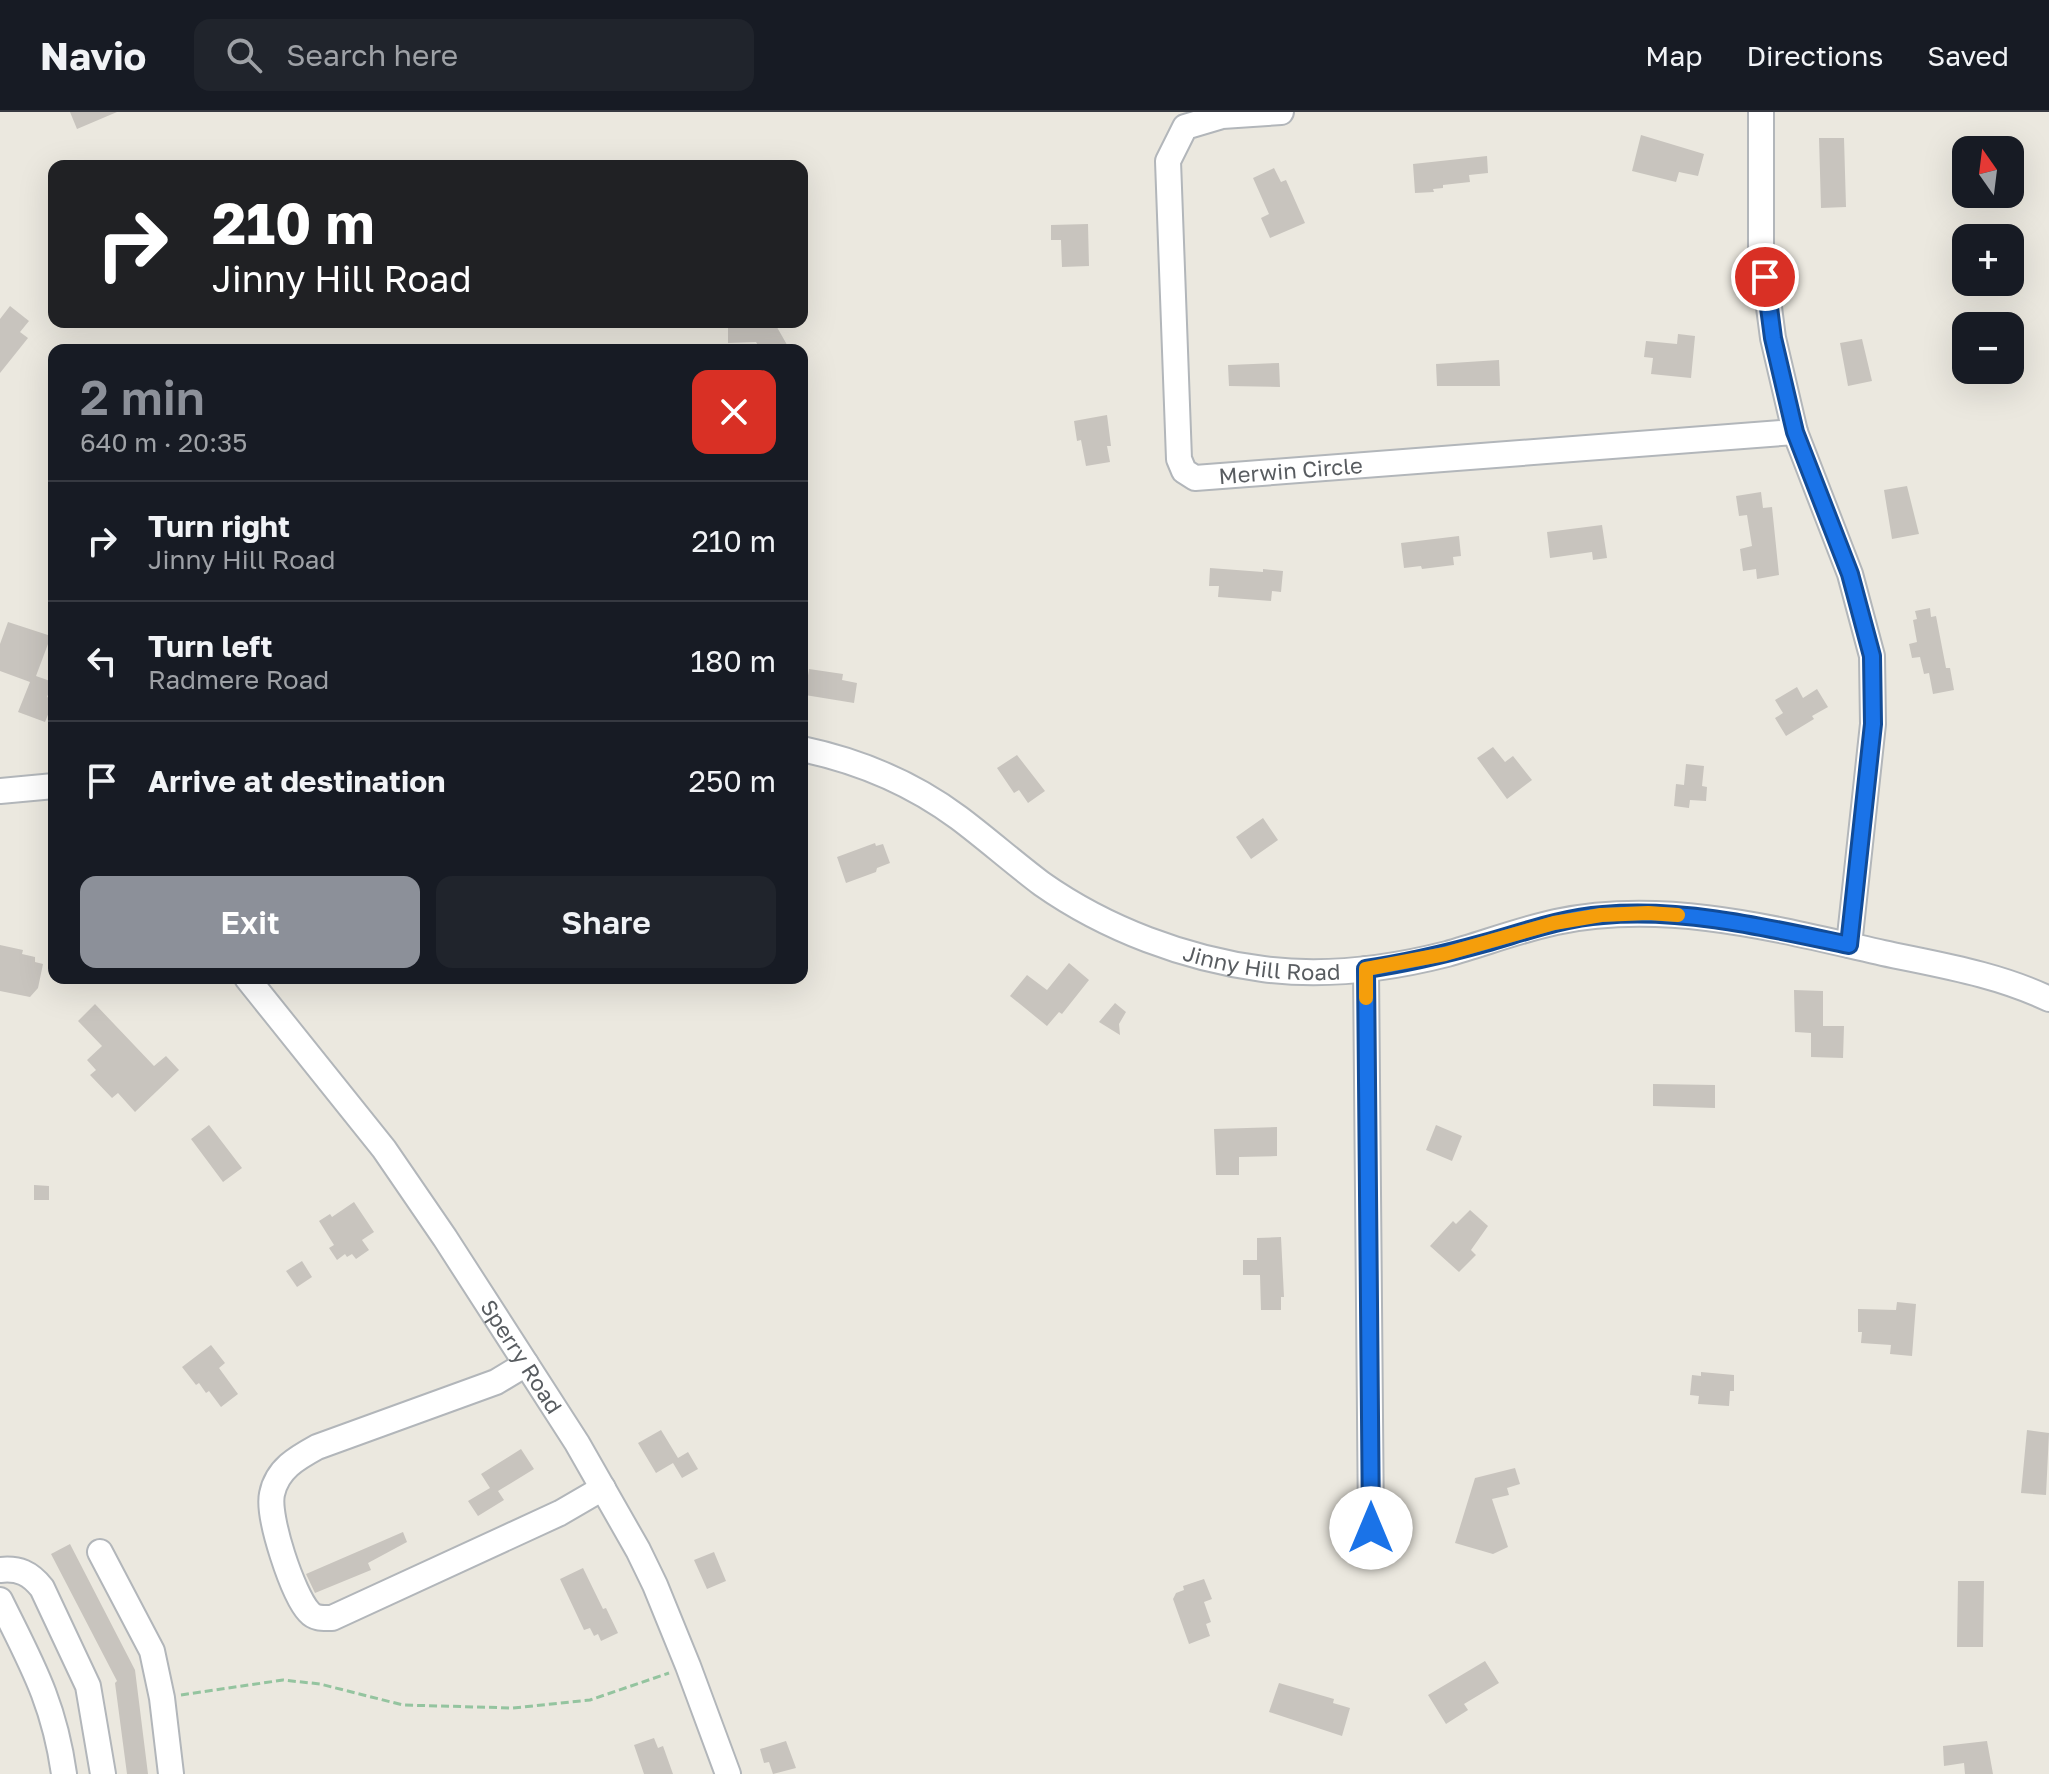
<!DOCTYPE html>
<meta charset="utf-8">
<style>
:root{--surface:#171b24;--page:#20242c;--text:#f1f3f6;--muted:#9ea1a6;--line:#363941;--accent:#8c9099}
body{margin:0;font-family:"Golos Text",sans-serif;background:var(--page);color:var(--text);height:100vh;display:flex;flex-direction:column;font-size:30px;white-space:nowrap}
*{box-sizing:border-box;margin:0}
p{font-size:26px;color:var(--muted)}
.icon{flex:none;width:44px;height:44px;fill:none;stroke:currentColor;stroke-width:2;stroke-linecap:round;stroke-linejoin:round}
.map{position:relative;flex:1;overflow:hidden}
.details{position:absolute;left:48px;top:232px;width:760px;height:640px;display:flex;flex-direction:column;background:var(--surface);border-radius:16px;box-shadow:0 8px 32px #0002}
.details>*{flex:none}
.banner{position:absolute;left:48px;top:48px;width:760px;height:168px;border-radius:16px;box-shadow:0 8px 32px #0002;background:#202124;color:#fff;overflow:hidden}
.needle{width:52px;rotate:346deg}
.buttons{position:absolute;left:1952px;top:24px;display:grid;gap:16px}
.buttons a{display:grid;place-items:center;width:72px;height:72px;border-radius:16px;background:var(--surface);box-shadow:0 8px 32px #0002;font-size:40px}
.pin{position:absolute;display:grid;place-items:center;width:68px;height:68px;color:#fff;margin:-34px;border:4px solid #fff;border-radius:50%;box-shadow:0 2px 8px #0007}
.me{position:absolute;width:88px;margin:-44px;rotate:0deg;stroke-linejoin:round;filter:drop-shadow(0 0 6px #0008)}
.turn{display:flex;align-items:center;gap:28px;height:168px;padding:0 32px;font-size:36px}
.turn .icon{width:104px;height:104px;stroke-width:2.5}
.turn b{display:block;font-size:56px;line-height:68px}
.round{display:grid;place-items:center;flex:none;width:84px;height:84px;border-radius:16px;background:var(--page)}
.headline{display:flex;align-items:center;justify-content:space-between;height:136px;padding:0 32px}
h1{font-size:48px;font-weight:600;line-height:60px;color:var(--accent)}
.primary-button{display:flex;gap:16px;margin-top:auto;padding:16px 32px}
.primary-button a{flex:1;height:92px;border-radius:16px;background:var(--accent);color:#fff;font-size:32px;font-weight:600;line-height:92px;text-align:center}
.primary-button a+a{background:var(--page);color:var(--text)}
ul{padding:0;list-style:none}
li{display:flex;align-items:center;gap:24px;height:120px;padding:0 32px;border-top:2px solid var(--line)}
li div{flex:1}
li b{display:block;font-size:30px}
li em{font-style:normal}
header{display:flex;align-items:center;gap:48px;box-sizing:border-box;height:112px;padding:0 40px;background:var(--surface);border-bottom:2px solid var(--line)}
header strong{font-size:38px}
nav{display:flex;gap:44px;margin-inline-start:auto;font-size:28px}
.search{width:560px;height:72px;background:var(--page);display:flex;align-items:center;gap:20px;box-sizing:border-box;padding:0 28px;border-radius:16px;color:var(--muted);font-size:30px}
.map>svg:first-child{display:block}
.building{fill:#c8c4be}
.lines{fill:none;stroke-linecap:round;stroke-linejoin:round}
.minor-casing{stroke:#b2b6ba;stroke-width:28}
.path{stroke:#94c49f;stroke-width:3;stroke-dasharray:8 4;stroke-linecap:butt}
.minor{stroke:#fff;stroke-width:24}
.route-casing{stroke:#114b97;stroke-width:20}
.route{stroke:#1a73e8;stroke-width:14}
.slow{stroke:#f59e0b;stroke-width:14}
.labels{text-anchor:middle;stroke-width:6;stroke-linejoin:round;paint-order:stroke}
.street-label{font-size:22px;fill:#585c60;stroke:#fff}
</style>
<header>
<strong>Navio</strong>
<div class="search"><svg class="icon" aria-label="search" viewBox="0 0 24 24"><circle cx="10" cy="10" r="6"/><path d="M15 15l6 6"/></svg>Search here</div>
<nav><a>Map</a><a>Directions</a><a>Saved</a></nav>
</header>
<div class="map">
<svg width="2049" height="1662" viewBox="0 0 2049 1662">
<rect width="100%" height="100%" fill="#ebe8df"/>
<!-- building -->
<path class="building" d="M70,0H117L77,17Z
M1641,23L1704,42L1698,64L1679,60L1676,70L1632,59Z
M1819,26H1844L1846,95L1821,96Z
M1487,44L1488,61L1469,63L1470,70L1443,73V76L1433,77L1434,80L1415,81L1413,52Z
M1274,56L1281,70L1286,68L1305,111L1270,126L1261,106L1269,102L1253,66Z
M1088,112L1089,154L1062,155L1061,128H1051V113Z
M10,194L29,209L20,220L28,226L0,261V207Z
M728,210H774L790,238H761L756,230L728,231Z
M1678,222L1695,224L1691,266L1651,262L1653,246L1644,245L1646,229L1677,232Z
M1862,227L1872,269L1848,274L1840,231Z
M1499,248L1500,274H1437L1436,252Z
M1279,251L1280,275L1229,274L1228,253Z
M1107,303L1111,334H1107L1110,350L1086,354L1081,328L1077,329L1074,309Z
M1907,374L1919,422L1892,427L1884,378Z
M1761,380L1763,396L1772,395L1779,463L1757,467L1756,457L1743,459L1740,437L1752,434L1747,403L1739,404L1736,384Z
M1602,413L1607,446L1593,448L1592,440L1550,446L1547,420Z
M1459,424L1461,444L1453,445L1454,453L1422,457L1421,454L1404,456L1401,431Z
M1210,456L1263,460V457L1283,459L1281,480L1272,479L1271,489L1218,485L1219,474H1209Z
M1930,496L1931,505L1936,504L1946,556H1950L1954,578L1933,582L1929,561L1924,562L1920,545L1912,546L1909,532L1917,530L1913,508L1917,507L1915,499Z
M8,510L51,524L36,564L53,570L47,585L54,588L45,610L18,600L30,570L0,559V532Z
M809,557L843,562L842,568L857,571L854,591L805,583Z
M1797,575L1803,586L1817,577L1828,595L1812,604L1814,607L1786,624L1775,606L1783,601L1775,588Z
M1493,635L1505,650L1513,644L1532,668L1507,687L1477,646Z
M1017,643L1045,679L1028,691L1019,678L1014,681L997,656Z
M1686,652L1704,654L1702,674L1707,675L1706,689L1690,688L1689,696L1674,694L1676,672L1684,673Z
M1263,706L1278,728L1251,747L1236,725Z
M875,731L876,734L883,732L890,751L877,756L876,760L846,771L837,745Z
M0,833L23,838L22,842L35,845V850L43,852L38,876L30,885L0,879Z
M1069,851L1089,868L1062,902L1059,900L1047,914L1010,884L1027,863L1047,878Z
M1794,878L1823,879V914H1844L1843,946L1811,945V921L1795,920Z
M1115,891L1126,900L1119,912L1120,923L1099,910Z
M95,892L154,954L166,944L179,958L135,1000L118,981L112,986L90,963L96,958L87,948L102,934L78,909Z
M1653,972L1715,973V996L1653,994Z
M209,1013L242,1056L223,1070L191,1027Z
M1436,1013L1462,1024L1452,1049L1426,1038Z
M1277,1015V1044L1239,1045V1063H1216L1214,1017Z
M34,1073L49,1074V1088H34Z
M354,1090L374,1120L362,1128L369,1138L356,1147L352,1142L347,1145L345,1142L337,1148L329,1136L334,1133L319,1109L330,1102L332,1105Z
M1470,1098L1488,1114L1471,1138L1476,1143L1459,1160L1430,1134L1453,1109L1456,1112Z
M1281,1125L1284,1185H1281V1198H1261L1260,1163H1243V1148H1257V1126Z
M302,1149L312,1165L297,1175L286,1159Z
M1897,1190L1916,1192L1912,1244L1890,1242L1891,1233L1861,1231L1862,1220H1858V1197L1896,1198Z
M211,1233L225,1251L219,1256L238,1282L221,1295L209,1279L206,1281L199,1271L196,1273L182,1255Z
M1701,1260L1734,1263V1279H1730L1729,1294L1698,1292L1699,1284L1690,1283L1692,1263L1701,1264Z
M661,1318L678,1346L688,1340L698,1357L682,1366L673,1351L656,1361L638,1331Z
M2027,1318L2049,1321L2046,1383L2021,1381Z
M521,1337L534,1357L498,1379L504,1388L478,1404L468,1389L490,1376L481,1362Z
M1515,1356L1520,1372L1507,1376L1509,1383L1492,1387L1508,1435L1493,1442L1455,1431L1475,1366Z
M403,1420L407,1430L368,1451L371,1458L315,1481L306,1462Z
M70,1432L135,1558L148,1662H127L115,1571L117,1569L51,1442Z
M714,1440L726,1469L707,1477L694,1448Z
M583,1456L603,1497L606,1496L618,1521L601,1529L598,1522L594,1524L590,1516L584,1518L560,1467Z
M1204,1467L1212,1487L1204,1490L1211,1510L1206,1512L1210,1524L1189,1532L1173,1487L1176,1481L1184,1478L1183,1474Z
M1958,1469H1984L1983,1535H1957Z
M1485,1549L1499,1571L1464,1592L1468,1598L1446,1612L1428,1583Z
M1279,1571L1334,1587L1333,1591L1350,1596L1342,1624L1269,1600Z
M654,1626L658,1636L663,1634L673,1662H644L634,1633Z
M786,1629L796,1656L773,1662L769,1650L764,1651L760,1637Z
M1987,1629L1993,1662H1965L1964,1651L1944,1654L1943,1634Z"/>
<g class="lines">
<!-- minor casing -->
<g class="minor-casing">
<g id="minor">
<path id="s1" d="M1281,0L1222,4L1185,15L1168,49L1179,347L1184,359L1195,366L1795,320"/>
<path d="M1761,0V134L1773,226L1795,320L1850,462L1872,544L1873,612L1849,833"/>
<path id="s2" d="M802,637C859,649 912,671 959,706C987,727 1014,751 1042,772C1106,817 1186,847 1263,857C1324,865 1388,857 1447,842C1483,832 1519,818 1556,810C1665,787 1777,817 1883,841C1939,853 1997,862 2049,887"/>
<path d="M0,679L54,674"/>
<path d="M1366,857L1371,1416"/>
<path id="s3" d="M247,866L384,1037L445,1126L577,1331L638,1438L655,1473L688,1554L728,1662"/>
<path d="M526,1252L496,1270L317,1335C297,1346 277,1357 272,1382C267,1405 293,1483 309,1500C315,1507 323,1506 332,1506L560,1401L603,1376"/>
<path d="M100,1440L152,1539L162,1586L171,1662"/>
<path d="M0,1458C19,1456 30,1461 42,1476L88,1574L103,1662"/>
<path d="M0,1488C31,1551 54,1590 64,1662"/>
</g>
</g>
<!-- path -->
<path class="path" d="M181,1583L283,1568L320,1572L403,1593L513,1596L590,1588L669,1561"/>
<!-- minor -->
<use href="#minor" class="minor"/>
</g>
<g class="lines">
<!-- route casing -->
<g class="route-casing">
<path id="route" d="M1371,1416L1366,857C1407,851 1445,842 1485,831C1524,820 1562,806 1603,803C1686,796 1768,816 1849,833L1873,612L1872,544L1850,462L1795,320L1773,226L1765,165"/>
</g>
<!-- route -->
<use href="#route" class="route"/>
<!-- slow -->
<path class="slow" d="M1366,886V857L1445,842L1554,811L1601,803L1648,801L1678,803"/>
</g>
<g class="labels">
<!-- street labels -->
<g class="street-label">
<text dy="8" stroke="none"><textPath href="#s1" startOffset="556">Merwin Circle</textPath></text>
<text dy="8" stroke="none"><textPath href="#s2" startOffset="516">Jinny Hill Road</textPath></text>
<text dy="8" stroke="none"><textPath href="#s3" startOffset="468">Sperry Road</textPath></text>
</g>
</g>
</svg>
<div class="buttons">
<a><svg class="needle" viewBox="-14 -14 28 28"><path d="M0-13l5 13h-10z" fill="#e53935"/><path d="M0 13l5-13h-10z" fill="#9ea1a6"/></svg></a>
<a>+</a>
<a>−</a>
</div>
<div class="pin" style="left:1765px;top:165px;background:#d93025"><svg class="icon" aria-label="arrive" viewBox="0 0 24 24"><path d="M6 21V4h12l-3 4 3 4H6"/></svg></div>
<svg class="me" style="left:1371px;top:1416px" viewBox="-20 -20 40 40"><circle r="19" fill="#fff"/><path d="M0-13L10 11 0 6-10 11z" fill="#1a73e8"/></svg>
<div class="banner">
<div class="turn"><svg class="icon" aria-label="right" viewBox="0 0 24 24"><path d="M7 20v-9h11M14 6l5 5-5 5"/></svg><div><b>210 m</b>Jinny Hill Road</div></div>
</div>
<section class="details">
<div class="headline"><div><h1>2 min</h1><p>640 m · 20:35</p></div><a class="round" style="background:#d93025;color:#fff"><svg class="icon" aria-label="close" viewBox="0 0 24 24"><path d="M6 6l12 12M18 6L6 18"/></svg></a></div>
<ul>
<li><svg class="icon" aria-label="right" viewBox="0 0 24 24"><path d="M7 20v-9h11M14 6l5 5-5 5"/></svg><div><b>Turn right</b><p>Jinny Hill Road</p></div><em>210 m</em></li>
<li><svg class="icon" aria-label="left" viewBox="0 0 24 24"><path d="M17 20v-9H6M10 6l-5 5 5 5"/></svg><div><b>Turn left</b><p>Radmere Road</p></div><em>180 m</em></li>
<li><svg class="icon" aria-label="arrive" viewBox="0 0 24 24"><path d="M6 21V4h12l-3 4 3 4H6"/></svg><div><b>Arrive at destination</b></div><em>250 m</em></li>
</ul>
<div class="primary-button"><a>Exit</a><a>Share</a></div>
</section>
</div>
